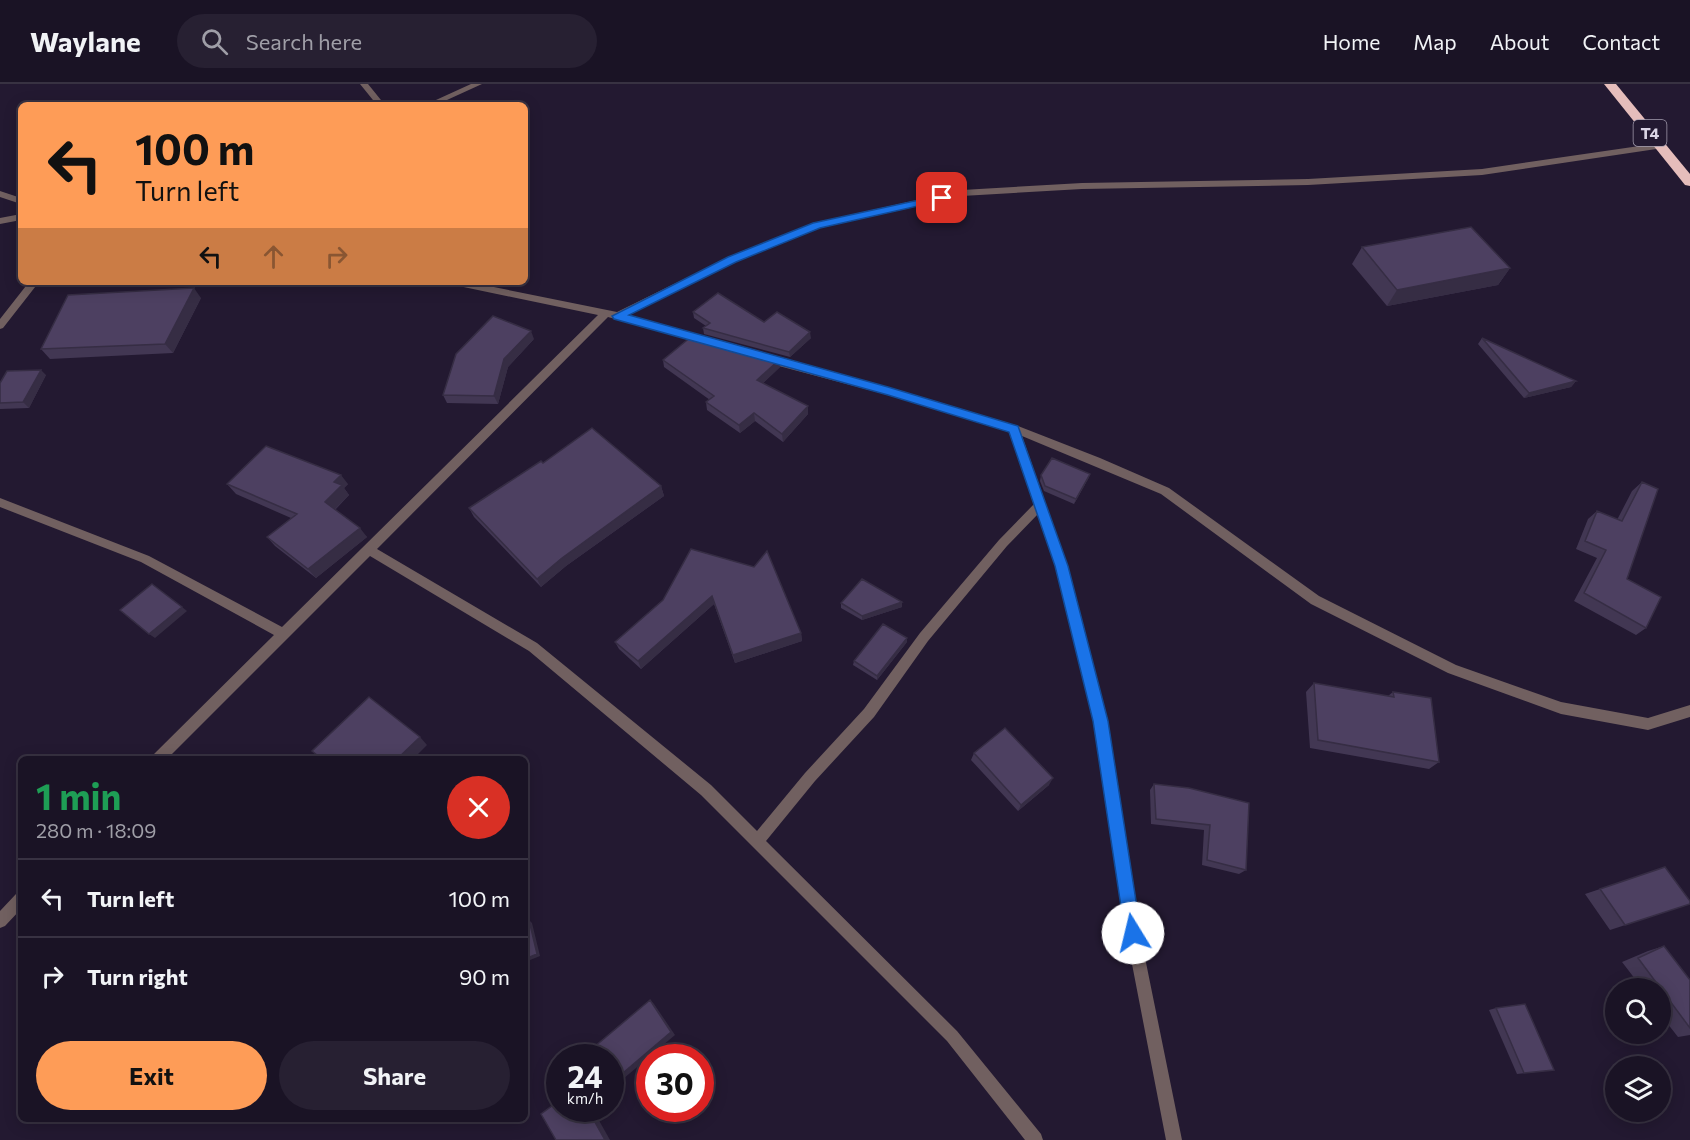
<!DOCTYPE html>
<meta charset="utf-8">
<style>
:root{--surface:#1a1325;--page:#272032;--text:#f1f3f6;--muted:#9f9ea7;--line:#383242;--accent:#fe9c57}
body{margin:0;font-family:Commissioner,sans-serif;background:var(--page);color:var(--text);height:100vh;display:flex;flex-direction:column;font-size:22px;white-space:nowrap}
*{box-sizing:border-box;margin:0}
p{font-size:20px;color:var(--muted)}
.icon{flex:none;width:33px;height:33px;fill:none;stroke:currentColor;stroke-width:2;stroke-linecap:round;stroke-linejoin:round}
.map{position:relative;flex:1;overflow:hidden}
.details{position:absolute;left:18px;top:672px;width:510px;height:366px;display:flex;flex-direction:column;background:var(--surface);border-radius:9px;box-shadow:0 3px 15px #0003,0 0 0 2px var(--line)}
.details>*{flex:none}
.banner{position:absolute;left:18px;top:18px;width:510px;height:183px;border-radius:9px;box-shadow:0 3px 15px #0003,0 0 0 2px var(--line);background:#fe9c57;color:#111;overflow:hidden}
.buttons{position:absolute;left:1605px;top:894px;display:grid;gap:12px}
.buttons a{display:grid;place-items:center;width:66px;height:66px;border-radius:50%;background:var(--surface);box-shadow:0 3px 15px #0003,0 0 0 2px var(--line);font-size:30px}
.speed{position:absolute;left:546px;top:960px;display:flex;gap:12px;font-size:30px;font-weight:700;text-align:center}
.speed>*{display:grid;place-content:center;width:78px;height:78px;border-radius:50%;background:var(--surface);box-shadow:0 3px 15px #0003,0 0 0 2px var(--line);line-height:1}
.speed small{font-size:15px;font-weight:400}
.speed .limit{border:9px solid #d22;background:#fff;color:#111}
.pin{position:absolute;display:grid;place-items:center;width:51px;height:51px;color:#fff;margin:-26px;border-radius:12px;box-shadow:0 3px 9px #0006}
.me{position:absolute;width:66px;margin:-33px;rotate:351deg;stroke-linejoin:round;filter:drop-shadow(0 0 4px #0008)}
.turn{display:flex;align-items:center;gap:21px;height:126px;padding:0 18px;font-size:27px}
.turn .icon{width:78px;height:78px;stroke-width:2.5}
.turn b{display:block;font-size:42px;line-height:51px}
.lanes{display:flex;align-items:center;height:57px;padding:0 18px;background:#0003;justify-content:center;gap:30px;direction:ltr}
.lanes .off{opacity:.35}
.round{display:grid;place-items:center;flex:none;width:63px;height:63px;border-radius:32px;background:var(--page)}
.head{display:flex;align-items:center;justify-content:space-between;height:102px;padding:0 18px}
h1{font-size:36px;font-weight:700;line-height:45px;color:#1e9e55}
.cta{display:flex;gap:12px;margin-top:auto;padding:12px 18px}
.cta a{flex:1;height:69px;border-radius:36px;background:var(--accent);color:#111;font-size:24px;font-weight:700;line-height:69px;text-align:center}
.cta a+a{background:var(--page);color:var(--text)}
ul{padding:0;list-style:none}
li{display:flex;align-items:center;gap:18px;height:78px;padding:0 18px;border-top:2px solid var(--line)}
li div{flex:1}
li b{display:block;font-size:22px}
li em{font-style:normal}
header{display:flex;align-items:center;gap:36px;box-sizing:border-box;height:84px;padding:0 30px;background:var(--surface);border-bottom:2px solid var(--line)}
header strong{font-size:28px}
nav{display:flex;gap:33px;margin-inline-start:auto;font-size:21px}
.search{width:420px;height:54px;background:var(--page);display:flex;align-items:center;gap:15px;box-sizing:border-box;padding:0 21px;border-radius:33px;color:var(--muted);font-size:22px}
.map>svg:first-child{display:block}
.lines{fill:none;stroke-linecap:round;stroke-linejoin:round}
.street{fill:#716060;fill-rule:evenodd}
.highway{fill:#e5bdbb;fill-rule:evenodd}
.wall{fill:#423753}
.shaded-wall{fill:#362d44}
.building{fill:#4d4061;stroke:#362d44;stroke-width:1.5}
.route{fill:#1a73e8;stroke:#114b97;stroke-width:1.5}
.labels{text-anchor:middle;stroke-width:4.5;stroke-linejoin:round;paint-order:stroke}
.shield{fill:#231931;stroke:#a49daf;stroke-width:1.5}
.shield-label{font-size:16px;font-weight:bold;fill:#dbd5e5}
</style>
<header>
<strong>Waylane</strong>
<div class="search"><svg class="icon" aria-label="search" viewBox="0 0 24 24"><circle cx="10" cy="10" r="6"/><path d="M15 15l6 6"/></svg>Search here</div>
<nav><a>Home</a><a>Map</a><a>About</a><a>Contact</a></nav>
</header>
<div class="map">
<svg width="1690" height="1056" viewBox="0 0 1690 1056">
<rect width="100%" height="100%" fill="#231931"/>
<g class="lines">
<!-- street -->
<path class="street" d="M360,0H368L385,21H377Z
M471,0H482L436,21H425Z
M1660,59L1663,60V64L1482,91L1308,101L1082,105L962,112L819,143L735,177L627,231L707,255V259L704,260L608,233L377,465L537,559L711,701L757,747L805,689L864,625L920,549L999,456L1034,420L1010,348L888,311L760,277V271L764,270L888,303L1018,342L1100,374L1169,404L1319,512L1456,581L1561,618L1648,634L1690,621V633L1648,646L1561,630L1448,589L1311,520L1161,410L1022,352L1067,481L1107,637L1140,849L1182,1056H1166L1126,849L1095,637L1055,481L1038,430L1007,462L928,557L874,633L815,697L766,757L957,947L1041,1050L1043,1056H1025L947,957L701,711L529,567L370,472L167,675H151L153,671L274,551L141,478L0,423V414L149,472L282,543L598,231L454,201L449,198H469L617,228L729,173L814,139L962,106L1082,99L1308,95L1482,85Z
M0,107L21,114V120L0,113Z
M21,130V136L0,140V134Z
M29,198H39L3,244L0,245V235Z
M21,808V825L5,842L0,844V827L16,810Z"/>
<!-- highway -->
<path class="highway" d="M1604,0H1616L1690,90V102L1685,101Z"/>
</g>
<!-- wall -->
<path class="wall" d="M1362,163L1510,184L1498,201L1387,222L1352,180Z
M201,214L173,269L50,275L41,265Z
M693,228L764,238L811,254L790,273L704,250L703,244L706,242L694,234Z
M1482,254L1576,297L1571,303L1524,314L1478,260Z
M534,255L508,283L498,320L447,319L443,311Z
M663,276H779L780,283L763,299L808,322V330L783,358L755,337L740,349L707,326L706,318L710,316L664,283Z
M46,291L29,324L0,325V299Z
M543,379L661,402L664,412L566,482L541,503L474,433L469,424Z
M1090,390L1088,395L1074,420L1044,407L1040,397L1041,391Z
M1642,398L1627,495L1646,544L1636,551L1574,517L1597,474L1576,465L1588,435L1597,427L1617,436L1632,407Z
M227,400H348L344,404L349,411L335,426L367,453L316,494L275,462L267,453L291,434L236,410Z
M691,465L801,549L802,557L735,579L714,520L641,585L619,565L615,558L663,516Z
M841,519L902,523L862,536L841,524Z
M907,558L877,596L853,581L854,577Z
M1314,599L1388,612L1393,608L1439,678L1429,685L1310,664L1306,608Z
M974,669L1049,701L1018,727L971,676Z
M1154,700L1189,704L1246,786L1239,790L1202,781L1204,746L1151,740L1150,706Z
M1600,805L1690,820L1610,846L1585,810Z
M1664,862L1690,896V951L1678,953L1660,930V904H1642L1622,878L1648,867Z
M1496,924L1554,986L1517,990L1489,926Z"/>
<!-- shaded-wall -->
<path class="shaded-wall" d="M1510,184L1498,201L1387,222L1397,206Z
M194,204L201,214L173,269L165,260Z
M531,247L534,255L508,283L498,320L494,312L504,275Z
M810,248L811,254L790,273L789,268Z
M779,276L780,283L758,304L757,296Z
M41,286L46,291L29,324L23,318Z
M1576,297L1571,303L1524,314L1529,309Z
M808,322V330L783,358L782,350Z
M754,329L755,337L740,349L739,341Z
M1090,390L1088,395L1074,420L1076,415Z
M341,391L348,400L344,404L349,411L332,428L325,418L334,398Z
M661,402L664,412L566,482L541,503L537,495L562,474Z
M360,444L367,453L316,494L308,485Z
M712,512L714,520L641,585L638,577Z
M902,518V523L862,536V532Z
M182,523L187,527L155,554L149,550Z
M801,549L802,557L735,579L733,571Z
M907,554V558L877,596V592Z
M420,653L427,661L413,675H397Z
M1053,694L1049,701L1018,727L1021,721Z
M529,836L532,839L540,872L525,878Z
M650,916L654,920L675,951L610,1006V1000Z
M587,1024H592L610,1056H605Z"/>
<!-- building -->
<path class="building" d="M1471,143L1510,184L1397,206L1362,163Z
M194,204L165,260L41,265L68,211Z
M718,209L764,238L777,228L810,248L789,268L703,244L710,239L693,228Z
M493,232L531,247L504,275L494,312L443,311L456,270Z
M692,252L779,276L757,296L808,322L782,350L754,329L739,341L706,318L714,312L663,276Z
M1482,254L1576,297L1529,309Z
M41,286L23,318L0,319V299L7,287Z
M592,344L661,402L562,474L537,495L469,424L541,377L543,379Z
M266,362L341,391L334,398L342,401L325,418L360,444L308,485L267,453L297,430L227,400Z
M1052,374L1090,390L1076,415L1045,402L1041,391Z
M1642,398L1658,405L1627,495L1661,513L1646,544L1584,509L1606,466L1585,457L1597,427L1622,437Z
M691,465L754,483L767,467L801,549L733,571L712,512L638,577L615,558L663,516Z
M862,495L902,518L862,532L841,519Z
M152,500L182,523L149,550L120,526Z
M883,540L907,554L877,592L854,577Z
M1314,599L1394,613L1393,608L1431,614L1439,678L1318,656Z
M369,613L420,653L397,675H322L312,667Z
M1005,644L1053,694L1021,721L974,669Z
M1154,700L1189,704L1249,719L1246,786L1207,776L1210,741L1156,735Z
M1665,783L1690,817V820L1625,841L1600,805Z
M529,836L537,870L525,875V838Z
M1664,862L1690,896V944L1638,874Z
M650,916L671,948L610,1000V974H581Z
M1525,920L1554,986L1524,989L1496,924Z
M560,1016V1024H587L605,1056H556L541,1030Z"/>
<!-- route -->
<path class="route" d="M942,111L945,112V116L820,144L736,178L629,231L888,303L1018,342L1068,482L1108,637L1141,849L1139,854L1133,857L1127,854L1125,849L1093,637L1055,482L1009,348L888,311L614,235L612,232L728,173L813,139Z"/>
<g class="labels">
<!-- shield labels -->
<rect class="shield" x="1633.5" y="36" width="33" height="26" rx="4.5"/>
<g class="shield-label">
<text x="1650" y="55">T4</text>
</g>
</g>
</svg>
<div class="buttons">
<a><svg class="icon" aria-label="search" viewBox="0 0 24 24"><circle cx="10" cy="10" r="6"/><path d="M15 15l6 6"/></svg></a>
<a><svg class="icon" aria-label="layers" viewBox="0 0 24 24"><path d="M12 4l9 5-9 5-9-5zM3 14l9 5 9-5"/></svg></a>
</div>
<div class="speed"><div>24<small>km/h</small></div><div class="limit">30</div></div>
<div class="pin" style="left:942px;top:114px;background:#d93025"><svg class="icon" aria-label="arrive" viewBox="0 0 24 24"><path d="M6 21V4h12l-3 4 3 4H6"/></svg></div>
<svg class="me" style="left:1133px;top:849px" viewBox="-20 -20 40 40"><circle r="19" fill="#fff"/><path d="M0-13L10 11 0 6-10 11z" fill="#1a73e8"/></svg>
<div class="banner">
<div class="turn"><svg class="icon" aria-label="left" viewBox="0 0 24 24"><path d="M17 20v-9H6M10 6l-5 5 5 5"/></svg><div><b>100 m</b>Turn left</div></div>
<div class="lanes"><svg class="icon" aria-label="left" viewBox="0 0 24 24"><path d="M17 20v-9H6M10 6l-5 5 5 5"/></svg><svg class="icon off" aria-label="ahead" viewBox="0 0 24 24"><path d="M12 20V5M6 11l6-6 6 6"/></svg><svg class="icon off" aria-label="right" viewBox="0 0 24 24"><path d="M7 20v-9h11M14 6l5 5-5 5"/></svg></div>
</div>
<section class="details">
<div class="head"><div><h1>1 min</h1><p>280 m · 18:09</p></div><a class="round" style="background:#d93025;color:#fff"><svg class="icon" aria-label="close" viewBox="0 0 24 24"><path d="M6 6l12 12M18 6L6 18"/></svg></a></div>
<ul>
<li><svg class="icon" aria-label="left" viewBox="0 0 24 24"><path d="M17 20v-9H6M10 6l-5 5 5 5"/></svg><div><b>Turn left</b></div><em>100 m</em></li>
<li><svg class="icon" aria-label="right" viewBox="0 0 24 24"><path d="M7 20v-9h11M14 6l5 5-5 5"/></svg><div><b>Turn right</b></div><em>90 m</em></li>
</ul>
<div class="cta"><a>Exit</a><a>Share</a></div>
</section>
</div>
